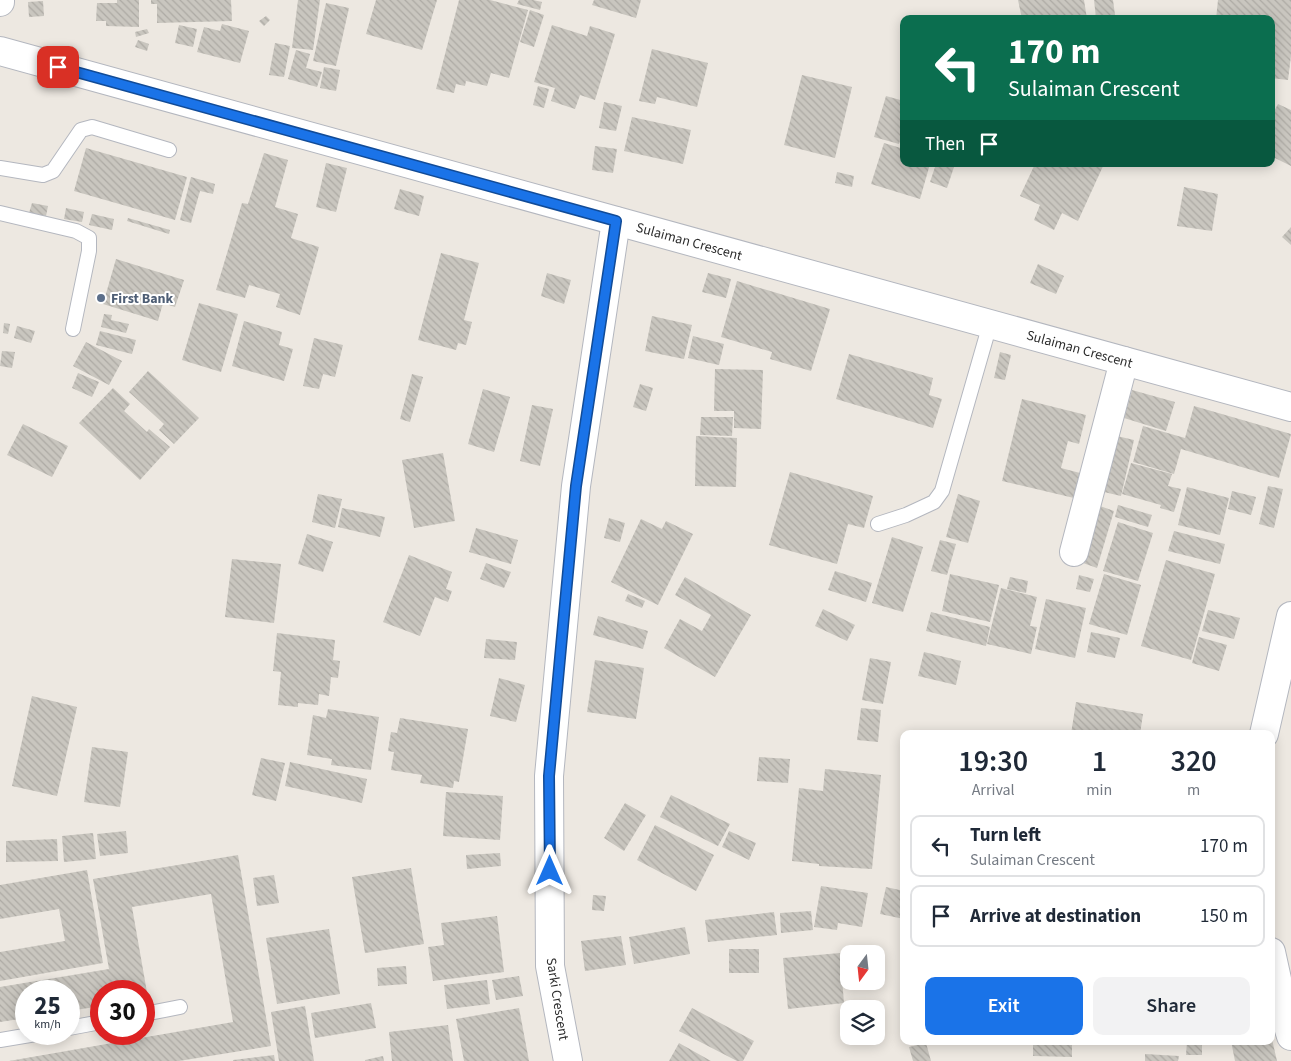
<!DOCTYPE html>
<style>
:root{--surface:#fff;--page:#f2f2f3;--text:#1f2937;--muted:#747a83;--line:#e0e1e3;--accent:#1a73e8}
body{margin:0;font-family:"Source Sans 3",sans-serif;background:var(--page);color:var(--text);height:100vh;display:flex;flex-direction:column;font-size:19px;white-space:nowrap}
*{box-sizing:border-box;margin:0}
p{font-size:16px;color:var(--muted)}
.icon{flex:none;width:28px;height:28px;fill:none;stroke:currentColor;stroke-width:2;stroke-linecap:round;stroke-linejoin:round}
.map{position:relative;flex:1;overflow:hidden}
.panel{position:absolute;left:900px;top:730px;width:375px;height:315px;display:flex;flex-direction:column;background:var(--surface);border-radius:10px;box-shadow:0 2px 12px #0003}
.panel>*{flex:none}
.guide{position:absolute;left:900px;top:15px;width:375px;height:152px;border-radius:10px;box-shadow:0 2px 12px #0003;background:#0b6e4f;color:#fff;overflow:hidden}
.needle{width:32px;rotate:195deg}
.tools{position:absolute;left:840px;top:945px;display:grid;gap:10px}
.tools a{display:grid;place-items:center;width:45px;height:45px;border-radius:10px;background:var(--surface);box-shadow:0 2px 12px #0003;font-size:25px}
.speed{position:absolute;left:15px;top:980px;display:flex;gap:10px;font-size:25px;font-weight:700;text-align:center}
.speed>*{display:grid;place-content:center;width:65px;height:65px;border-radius:50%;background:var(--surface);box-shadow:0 2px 12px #0003;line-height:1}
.speed small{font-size:12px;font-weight:400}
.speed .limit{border:8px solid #d22;background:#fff;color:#111}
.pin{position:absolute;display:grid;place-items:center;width:42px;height:42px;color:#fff;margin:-21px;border-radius:10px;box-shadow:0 2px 8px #0006}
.me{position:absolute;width:55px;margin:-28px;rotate:0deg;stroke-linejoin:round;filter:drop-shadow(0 0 4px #0008)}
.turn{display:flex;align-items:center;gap:18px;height:105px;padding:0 25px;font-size:22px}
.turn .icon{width:65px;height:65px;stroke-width:2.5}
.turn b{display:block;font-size:35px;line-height:42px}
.then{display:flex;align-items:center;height:48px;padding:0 25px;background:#0003;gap:10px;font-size:19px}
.eta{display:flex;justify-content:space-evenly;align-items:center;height:85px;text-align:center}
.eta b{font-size:30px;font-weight:600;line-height:35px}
.primary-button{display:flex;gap:10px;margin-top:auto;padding:10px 25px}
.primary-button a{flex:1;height:58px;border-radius:10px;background:var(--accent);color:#fff;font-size:20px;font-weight:600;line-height:58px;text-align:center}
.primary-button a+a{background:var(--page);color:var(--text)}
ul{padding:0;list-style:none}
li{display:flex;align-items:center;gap:15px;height:62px;margin:0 10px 8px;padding:0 15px;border:2px solid var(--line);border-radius:10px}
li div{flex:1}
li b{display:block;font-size:19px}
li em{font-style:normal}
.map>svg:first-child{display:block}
.building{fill:url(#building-back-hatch)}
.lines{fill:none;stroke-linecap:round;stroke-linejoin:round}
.service-casing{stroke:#b4b7bf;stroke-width:16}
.minor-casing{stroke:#b4b7bf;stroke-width:30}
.secondary-casing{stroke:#b4b7bf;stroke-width:30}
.service{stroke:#fff;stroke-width:14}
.minor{stroke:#fff;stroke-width:28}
.secondary{stroke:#fff;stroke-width:28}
.route-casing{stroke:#114b97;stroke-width:12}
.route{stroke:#1a73e8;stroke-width:9}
.service-dot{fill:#5c6f8a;stroke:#fff;stroke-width:2}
.labels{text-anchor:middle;stroke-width:4;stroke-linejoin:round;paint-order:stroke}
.street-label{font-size:14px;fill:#2d2d2d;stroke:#fff}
.service-label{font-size:14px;font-weight:bold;fill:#4e5e75;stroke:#fff;text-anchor:start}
</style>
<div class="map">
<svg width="1291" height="1061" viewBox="0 0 1291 1061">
<defs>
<pattern id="building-back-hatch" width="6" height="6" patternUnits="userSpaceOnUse" patternTransform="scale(1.25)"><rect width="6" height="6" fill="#c9c6bf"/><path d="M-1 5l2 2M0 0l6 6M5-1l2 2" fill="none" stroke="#adaaa4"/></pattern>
</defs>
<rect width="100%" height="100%" fill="#ede8e1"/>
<!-- building -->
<path class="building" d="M117,0H139V27L106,26V21H96L97,3H117Z
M151,0H231L232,21L157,23V4H151Z
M298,0H320L313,50L292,48Z
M376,0H437L422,50L366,34Z
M459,0H490L528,10L509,78L491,73L487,86L466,81L465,86L456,84L454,93L436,89Z
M519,0H533L542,2L540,10L517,4Z
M594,0H641L636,18L592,5Z
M1018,0H1084L1087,19H1022Z
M1094,0H1113L1115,15L1096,18Z
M1218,0H1291V56L1288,80L1271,78V19H1216Z
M43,1L44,16L29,17L28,2Z
M326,3L349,8L336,66L313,61Z
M530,10L544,15L534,47L520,42Z
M266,16L270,20L264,26L259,21Z
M222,24L249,31L240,63L197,52L204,27L220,31Z
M179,25L197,29L193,47L175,43Z
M552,25L587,36L590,26L615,34L595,100L580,95L575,109L551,101L555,88L534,82Z
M147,29L149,33L136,37L135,32Z
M138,40L149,44L147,51L135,47Z
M275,43L290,46L284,77L269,75Z
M652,49L708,63L697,107L657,97L655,104L639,101Z
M296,50L310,54L306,68L322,72L317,87L288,79Z
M324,67L340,70L336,91L320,88Z
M802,75L852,87L835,158L784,145Z
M538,86L549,89L544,108L533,105Z
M886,96L904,101V128L899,144L874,137Z
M604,102L622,106L616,131L599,128Z
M1278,104L1291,110V166L1271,156V117Z
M632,117L691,130L683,164L624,151Z
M884,143L904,149V164H930L920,199L871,184Z
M595,146L617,149L613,173L592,170Z
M86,148L187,177L175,220L74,191Z
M264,153L288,160L275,207L298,214L291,238L319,247L300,315L276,307L280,294L249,285L245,298L216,290L242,203L248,204Z
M326,163L347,168L336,212L316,207Z
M936,164H955L947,188L930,182Z
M1035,164H1104L1078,221L1062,213L1054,230L1034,220L1040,205L1020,196Z
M837,172L854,176L852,187L835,183Z
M191,177L215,184L213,194L200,191L191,223L180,220Z
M1184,187L1218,194L1212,231L1177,226Z
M400,189L424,196L419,216L394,209Z
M32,203L48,206L46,216L29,213Z
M66,208L84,212L82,222L64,219Z
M92,214L114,219L112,230L89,225Z
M128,218L170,230L169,234L127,221Z
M1291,227V245L1282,237Z
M441,253L479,263L464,320L472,322L466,345L458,343L456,350L418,340Z
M116,259L184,280L175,307L163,303L158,321L103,304Z
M1038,264L1064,276L1056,294L1030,283Z
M547,273L571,280L564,304L541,296Z
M708,273L731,279L726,298L702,292Z
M737,281L830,309L811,371L770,359L772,352L721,337Z
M199,303L238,314L221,372L182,360Z
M104,314L112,315L111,320L129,324L126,333L101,327Z
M652,316L692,325L684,359L645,351Z
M244,321L282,332L279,345L293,349L284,381L232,366Z
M4,323L10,324L8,334L3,333Z
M17,326L35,331L31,343L14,338Z
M100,331L136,340L132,354L96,345Z
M693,336L724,344L719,365L688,358Z
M314,338L343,345L335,377L323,374L319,389L303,386Z
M86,342L122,361L109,385L73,366Z
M2,351L15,352L12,368L0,366Z
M1000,352L1011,355L1005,380L994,378Z
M849,354L933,378L929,395L942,399L933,428L836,399Z
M715,369L763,370L761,429L734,428V411H714Z
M148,371L199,418L174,444L159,430L164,424L129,392Z
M78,373L99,382L92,397L72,388Z
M412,374L423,377L410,422L400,419Z
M640,384L653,388L646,411L633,407Z
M113,388L130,404L124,411L147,432L149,429L170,447L140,480L79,423Z
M483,389L510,397L494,452L468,444Z
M1132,390L1175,402L1166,431L1124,418Z
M1022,399L1086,415L1079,444L1068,441L1061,468L1080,473L1074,498L1002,481Z
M532,405L553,409L540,466L520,461Z
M1194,406L1291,434L1279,478L1181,449L1174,474L1133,462L1143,426L1185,438Z
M701,417H733L732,436L700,435Z
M23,424L68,446L52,477L7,455Z
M696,436L737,438L736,487L695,486Z
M1117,436L1134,440L1121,496L1104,492Z
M443,453L455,521L414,528L402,460Z
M1131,463L1172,474L1168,486L1181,489L1174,512L1160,508L1161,505L1122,494Z
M790,472L873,496L864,528L848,524L837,564L769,545Z
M1268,486L1283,489L1274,528L1259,524Z
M1187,487L1229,498L1220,535L1178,525Z
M1232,491L1256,497L1251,515L1228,509Z
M318,494L342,499L335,528L312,522Z
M958,494L980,501L968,543L946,537Z
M1118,505L1152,515L1148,527L1115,517Z
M1100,506L1114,511L1097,568L1083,563Z
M342,508L385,517L380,537L338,527Z
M609,518L625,523L620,542L604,538Z
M641,519L662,529L666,521L693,534L658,605L611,582Z
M1118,522L1153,533L1138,581L1103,571Z
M476,528L518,540L511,564L469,552Z
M1174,531L1225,544L1220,564L1168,551Z
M307,534L333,542L323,572L298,564Z
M892,537L923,547L903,612L872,603Z
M940,540L956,544L947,575L931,571Z
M409,555L452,572L446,589L452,591L448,602L435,597L420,636L383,622Z
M232,559L281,564L274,623L225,617Z
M1166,560L1215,574L1191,660L1141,646Z
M486,563L511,572L504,588L480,579Z
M835,571L872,583L866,602L828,590Z
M950,574L999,585L990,622L942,611Z
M1104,574L1141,585L1127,635L1089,624Z
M1079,575L1094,579L1090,592L1076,589Z
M685,577L751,615L715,677L664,648L680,619L702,631L711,615L675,595Z
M1010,577L1028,581L1026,593L1007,589Z
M1001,588L1037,597L1030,626L1037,627L1031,654L987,644Z
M628,594L645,601L642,608L625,601Z
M1046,599L1086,608L1075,658L1035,649Z
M823,609L855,625L847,641L815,626Z
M1208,610L1240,618L1234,639L1202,631Z
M931,612L990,627L986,646L926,631Z
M598,616L648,631L643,649L593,635Z
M1091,632L1120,638L1115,658L1087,652Z
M277,633L335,640L333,660L340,661L338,678L331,677L329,696L319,694L318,705L298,703V707L278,705L281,672L273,671Z
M1199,637L1227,645L1219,671L1192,663Z
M486,639L517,642L515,660L484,658Z
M924,652L961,661L956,685L918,676Z
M870,658L891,662L883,704L862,700Z
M595,660L644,668L636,719L587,712Z
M499,678L525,685L516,722L490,716Z
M32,696L77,707L57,796L12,786Z
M1076,702L1143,714L1140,734H1071Z
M861,708L881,710L878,742L857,740Z
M328,709L379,717L371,770L331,765L332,759L307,755L313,715L326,718Z
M400,718L468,729L459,782L454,781L453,788L420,783L422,775L391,770L394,752L388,751L391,732L397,733Z
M92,747L128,752L120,807L84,802Z
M759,757L790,759L788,783L757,781Z
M261,758L285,763L276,801L252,795Z
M290,762L367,779L362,803L285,786Z
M825,769L881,775L872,869L819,866V864L792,861L799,788L823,791Z
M446,792L503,796L500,840L443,836Z
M671,795L730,824L718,846L660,817Z
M625,803L646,815L624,851L604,838Z
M655,825L714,855L696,891L637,860Z
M126,831L128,853L100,856L97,834Z
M729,831L756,843L749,860L722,847Z
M93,833L96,859L64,862L62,836Z
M57,839L58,861L6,862V841Z
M500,853L501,866L467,869L466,855Z
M238,855L271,1046L179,1061H9L233,1022L211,894L132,907L148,998H144V991H101V1006L69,1011V991H26V1018L0,1022V987L109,969L93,879Z
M411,868L424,944L365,953L352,877Z
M87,870L103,963L0,981V952L65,941L59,909L0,919V885Z
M274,875L279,903L257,906L253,878Z
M821,886L868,893L862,927L838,923L837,930L814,927Z
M886,887L904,891V919L880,914Z
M593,895L606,896L604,911L592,910Z
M811,911L813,930L781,933L780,913Z
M774,912L777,935L708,942L705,920Z
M497,916L504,972L433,981L428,947L444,945L441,923Z
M685,927L690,954L634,964L629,937Z
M329,929L340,994L277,1004L266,938Z
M621,936L626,965L585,971L581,941Z
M729,949H759V973H729Z
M840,953L844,1003L788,1009L783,958Z
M406,966L407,984L378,986L377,968Z
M519,976L523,996L496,1000L492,980Z
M487,980L490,1004L447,1009L444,985Z
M371,1003L376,1028L315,1038L311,1013Z
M305,1006L314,1061H279L271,1012Z
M519,1008L529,1061H464L456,1019Z
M692,1008L754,1041L743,1061H737L679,1031Z
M448,1025L453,1061H392L389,1032Z
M1271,1035L1277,1061H1235L1231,1041H1271Z
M1187,1041H1202V1055H1186Z
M679,1043L711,1061H669Z
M926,1043L931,1061H913L909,1047Z
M1033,1043L1072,1044V1057L1033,1056Z
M1145,1054L1179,1056L1178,1061H1145Z
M274,1055L275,1061H233V1060Z
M383,1056L384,1061H365V1060Z"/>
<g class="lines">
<!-- service casing -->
<g class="service-casing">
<path id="service" d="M0,168L43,175L53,171L81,130L92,127L169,150
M0,213L76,231L89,238V251L73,329
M878,524L906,515L934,502L942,491L990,324
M144,1014L180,1007
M69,1028L101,1022
M0,1040L36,1034"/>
</g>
<!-- minor casing -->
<g class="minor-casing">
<g id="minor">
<path id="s1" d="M0,51L1291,407"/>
<path d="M1074,552L1124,361"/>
<path d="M568,1061L550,966L549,776L576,486L616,221"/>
</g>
</g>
<!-- secondary casing -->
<g class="secondary-casing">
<path id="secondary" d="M0,2V0
M1264,734L1291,616
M1271,952L1286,1020L1291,1036"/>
</g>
<!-- service -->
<use href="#service" class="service"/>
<!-- minor -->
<use href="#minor" class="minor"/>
<!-- secondary -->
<use href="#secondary" class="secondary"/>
</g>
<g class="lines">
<!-- route casing -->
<g class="route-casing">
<path id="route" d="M58,67L616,221L576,486L549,776L550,871"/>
</g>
<!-- route -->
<use href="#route" class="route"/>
</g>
<!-- markers -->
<circle class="service-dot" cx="101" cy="298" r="5"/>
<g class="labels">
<!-- street labels -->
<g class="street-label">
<text dy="5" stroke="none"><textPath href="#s1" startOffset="715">Sulaiman Crescent</textPath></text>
<text dy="5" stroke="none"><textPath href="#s1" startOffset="1120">Sulaiman Crescent</textPath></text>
<text transform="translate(558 999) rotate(81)" y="5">Sarki Crescent</text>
</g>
<!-- service labels -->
<g class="service-label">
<text x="111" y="303">First Bank</text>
</g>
</g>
</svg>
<div class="tools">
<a><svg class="needle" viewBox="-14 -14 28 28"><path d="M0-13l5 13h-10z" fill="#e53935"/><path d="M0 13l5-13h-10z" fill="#747a83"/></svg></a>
<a><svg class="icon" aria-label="layers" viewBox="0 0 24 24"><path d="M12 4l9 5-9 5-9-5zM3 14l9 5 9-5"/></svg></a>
</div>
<div class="speed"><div>25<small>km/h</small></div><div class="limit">30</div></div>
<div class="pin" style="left:58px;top:67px;background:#d93025"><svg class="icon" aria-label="arrive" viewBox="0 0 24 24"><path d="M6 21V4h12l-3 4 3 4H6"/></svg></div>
<svg class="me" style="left:550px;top:871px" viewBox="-20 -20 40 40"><path d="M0-17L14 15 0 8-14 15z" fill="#1a73e8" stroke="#fff" stroke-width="4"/></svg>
<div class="guide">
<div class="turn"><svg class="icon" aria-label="left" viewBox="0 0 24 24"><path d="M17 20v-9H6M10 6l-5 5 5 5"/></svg><div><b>170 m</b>Sulaiman Crescent</div></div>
<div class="then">Then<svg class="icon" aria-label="arrive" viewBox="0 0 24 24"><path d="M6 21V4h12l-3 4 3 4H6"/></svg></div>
</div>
<section class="panel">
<div class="eta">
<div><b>19:30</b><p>Arrival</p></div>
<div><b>1</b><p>min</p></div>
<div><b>320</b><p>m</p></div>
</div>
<ul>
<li><svg class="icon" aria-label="left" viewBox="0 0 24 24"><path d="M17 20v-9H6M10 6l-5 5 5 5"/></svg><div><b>Turn left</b><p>Sulaiman Crescent</p></div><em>170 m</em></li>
<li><svg class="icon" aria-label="arrive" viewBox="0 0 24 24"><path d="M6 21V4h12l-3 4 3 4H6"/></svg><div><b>Arrive at destination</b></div><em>150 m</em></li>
</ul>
<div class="primary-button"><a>Exit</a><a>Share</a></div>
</section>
</div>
